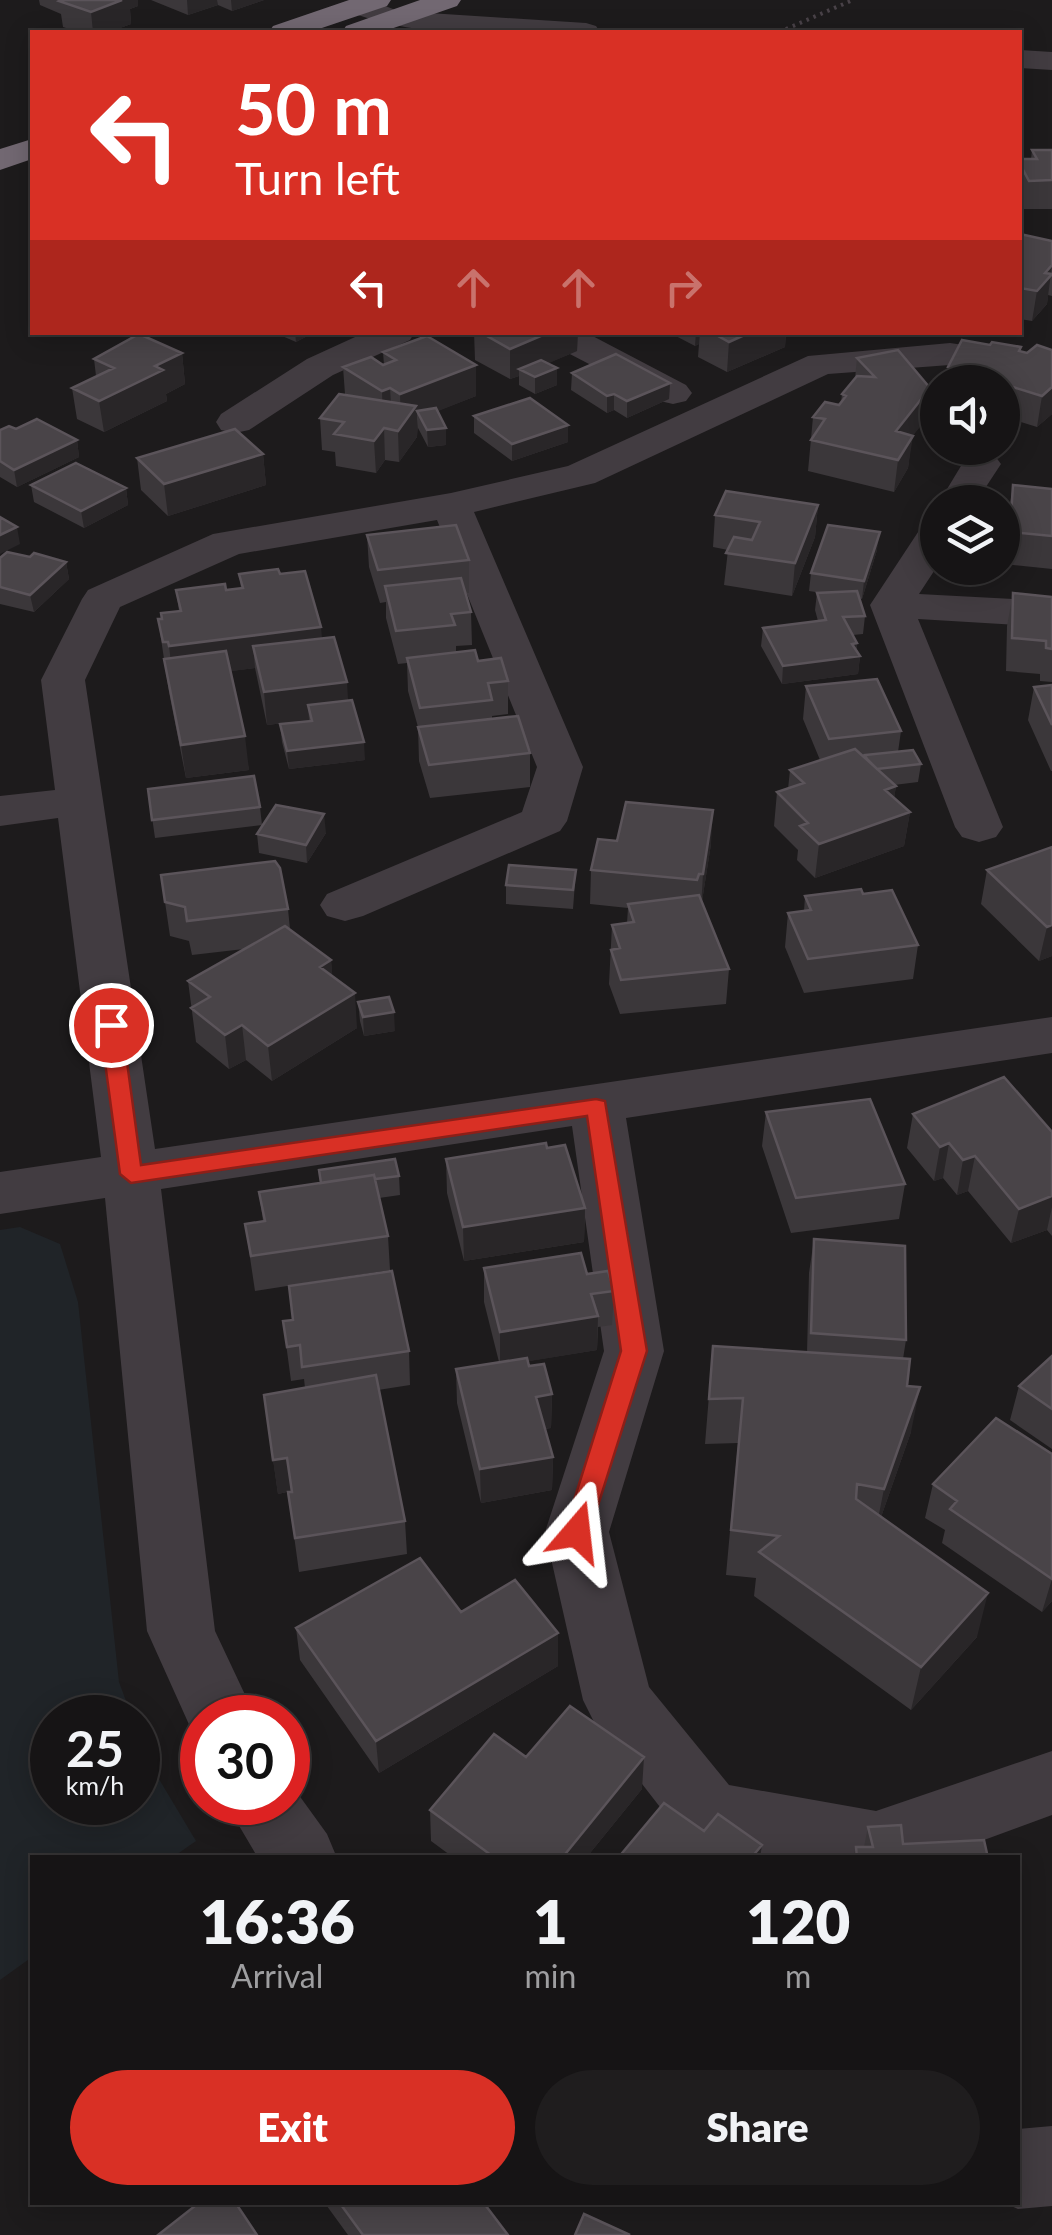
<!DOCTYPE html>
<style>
:root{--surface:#161415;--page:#1f1d1e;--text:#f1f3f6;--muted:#9e9ea0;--line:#353334;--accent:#d93025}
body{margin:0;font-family:Lato,sans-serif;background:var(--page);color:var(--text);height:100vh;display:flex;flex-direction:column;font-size:38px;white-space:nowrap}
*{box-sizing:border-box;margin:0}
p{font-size:32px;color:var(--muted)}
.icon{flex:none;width:55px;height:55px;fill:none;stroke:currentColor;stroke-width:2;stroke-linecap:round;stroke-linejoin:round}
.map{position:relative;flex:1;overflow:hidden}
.sheet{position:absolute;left:30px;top:1855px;width:990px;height:350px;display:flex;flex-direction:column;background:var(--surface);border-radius:0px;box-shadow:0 5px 25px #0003,0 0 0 2px var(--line)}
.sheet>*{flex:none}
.hud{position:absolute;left:30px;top:30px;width:992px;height:305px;border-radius:0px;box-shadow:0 5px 25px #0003,0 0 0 2px var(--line);background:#d93025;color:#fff;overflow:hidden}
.tools{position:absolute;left:920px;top:365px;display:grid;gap:20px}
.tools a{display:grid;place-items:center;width:100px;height:100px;border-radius:50%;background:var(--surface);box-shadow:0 5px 25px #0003,0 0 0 2px var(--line);font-size:50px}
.speed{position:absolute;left:30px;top:1695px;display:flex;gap:20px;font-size:50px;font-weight:700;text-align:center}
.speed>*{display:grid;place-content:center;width:130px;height:130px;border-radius:50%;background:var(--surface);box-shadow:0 5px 25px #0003,0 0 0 2px var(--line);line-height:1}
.speed small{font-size:25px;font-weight:400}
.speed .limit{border:15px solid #d22;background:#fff;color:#111}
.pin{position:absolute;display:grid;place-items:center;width:85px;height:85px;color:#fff;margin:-42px;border:5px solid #fff;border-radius:50%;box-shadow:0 2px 10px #0007}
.me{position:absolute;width:110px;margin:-55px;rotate:17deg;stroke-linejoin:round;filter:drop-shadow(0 0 8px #0008)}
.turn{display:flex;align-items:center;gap:35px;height:210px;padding:0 40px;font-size:45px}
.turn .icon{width:130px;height:130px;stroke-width:2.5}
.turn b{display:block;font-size:70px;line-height:85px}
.lanes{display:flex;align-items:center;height:95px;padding:0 40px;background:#0003;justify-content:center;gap:50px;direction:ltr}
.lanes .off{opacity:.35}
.eta{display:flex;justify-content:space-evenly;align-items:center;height:170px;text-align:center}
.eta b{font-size:60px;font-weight:800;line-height:70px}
.primary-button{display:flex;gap:20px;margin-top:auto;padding:20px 40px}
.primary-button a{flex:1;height:115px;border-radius:60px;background:var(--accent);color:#fff;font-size:40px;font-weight:800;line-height:115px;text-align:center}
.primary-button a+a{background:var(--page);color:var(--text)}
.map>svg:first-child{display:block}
.green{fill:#202428}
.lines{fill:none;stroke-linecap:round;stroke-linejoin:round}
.path{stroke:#494248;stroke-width:4;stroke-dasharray:2.5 5;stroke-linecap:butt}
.minor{fill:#423c41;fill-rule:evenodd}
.highway{fill:#726872;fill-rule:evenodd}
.wall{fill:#3b373a}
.shaded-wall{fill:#292628}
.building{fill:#494448;stroke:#5b545a;stroke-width:2.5}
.route{fill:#d93025;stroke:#8d1f18;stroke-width:2.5}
</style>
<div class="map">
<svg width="1052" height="2235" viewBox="0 0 1052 2235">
<rect width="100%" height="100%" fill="#1d1b1c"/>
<!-- green -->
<path class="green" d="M20,1227L60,1244L78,1302L119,1682L132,1717L52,1718V1802H138V1733L147,1759L196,1841L173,1857L32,1858V1957L0,1980V1230Z"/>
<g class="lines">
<!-- path -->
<path class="path" d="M779,32L853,0"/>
<!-- minor -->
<path class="minor" d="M350,0H370L398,11L586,23L596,26L600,32C523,37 423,40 350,12L346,6Z
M1020,50L1052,52V70L1020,68Z
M366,332H415L410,340L333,375L249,430L235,433L221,430L216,422L221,414L307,359Z
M538,332H585L686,385L692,393L686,401L673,404L660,401L543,340Z
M950,343L1052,358V380L950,365L828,374L595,483L474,512L583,767L567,821L560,831L363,916L345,921L327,916L320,905L327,894L522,812L537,767L437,520L239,554L120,607L85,680L155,1149L1052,1017V1053L626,1118L664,1351L609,1532L649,1687L729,1785L876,1811L1052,1751V1815L935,1858H760L709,1848L684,1838L594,1722L583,1700L545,1532L604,1351L572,1126L161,1189L215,1631L256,1718H202V1742L196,1740L147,1631L105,1198L0,1214V1172L101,1157L58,818L0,826V796L55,790L41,680L82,599L88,590L213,534L451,493L568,466L808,356Z
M981,452L995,456L1001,464L976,502L938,504L967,456Z
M938,520V565L919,594L1052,601V627L918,619L1003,827L996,837L979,842L962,837L955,827L870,605L924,523Z
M288,1780L327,1834L337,1858H258L225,1802H288Z
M1052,2126V2206L1018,2209L1002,2202H1018V2129Z"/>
<!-- highway -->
<path class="highway" d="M349,0H391L387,6L310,32H269L273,26Z
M420,0H461L457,6L382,32H342L346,26Z
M32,139V159L0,170V149Z"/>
</g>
<!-- wall -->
<path class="wall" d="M39,0H138V6L130,9L131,24L109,32H78L63,27L61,14L40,5Z
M151,0H264L232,11L218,5L188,15Z
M1032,150H1052V209H1024L1020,201V159H1031Z
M1020,234L1052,241V296L1048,295L1047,304L1032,321L1020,319Z
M273,332H315L296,342Z
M474,332H578L577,351L548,363L557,385L535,394L519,385V376L510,379L475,360Z
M786,332L785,347L727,372L698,357L699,344L695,346L670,333Z
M1052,350V414L1037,427L1002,416V382H945L948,367L1020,351L1027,353Z
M383,352L476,396L437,411L446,445L428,447L418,428V419L417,437L399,462L385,460L376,473L336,466L335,452L322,450L320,418L345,394L343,367L384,365Z
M182,353L185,384L166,394L167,401L104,432L77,419L72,388L96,376L94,359Z
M857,358L926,419L912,436L908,468L894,492L808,471L813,417L839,405L841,403L842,394L855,379Z
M572,373L670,383L669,399L627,418L614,410L607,413L571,390Z
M474,416L568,425V442L512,461L474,433Z
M16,429L77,440L79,457L17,487L0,477V430Z
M263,454L266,485L168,516L141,490L137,458Z
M31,485L126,488L128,505L84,528L34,502Z
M1013,485L1052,489V569L1004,564L1008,517Z
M818,505L815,537L792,596L724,585L728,550L713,547L715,515Z
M367,535L469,560V593H465L471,612L472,645L456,646V652L478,661L508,681V714L492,716V719L530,753V787L430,798L419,761L418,727L408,691L407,663L398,664L386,618V602L380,603L369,567Z
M877,550L862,599L859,598L865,616L863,634L853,635L857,643V650L860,656L858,674L782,684L761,646L763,628L818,621L815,610L817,593H822L809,591L811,573Z
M0,558L66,562L69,579L34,612L0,604Z
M239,574H280L322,638L348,701L365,760L289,769L282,742L280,724L309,720L267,725L255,668L230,671L249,770L186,778L169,692L158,619L179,611L176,590H226L241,588Z
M1013,593L1052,597V682L1040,681V674L1006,671L1007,626Z
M1052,685V771H1051L1028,720L1034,687Z
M806,686L901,731L898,752L921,764L918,782L894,785L896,786L894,798L910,812L904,846L815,878L797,860L798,850L774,826L777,792L788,789L790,770L820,760L803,719Z
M148,789L260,807L262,825L155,838Z
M326,833L307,863L259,853L257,834Z
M617,841L711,844L702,901L729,969L726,1004L620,1014L609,984L612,925L627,923L628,908L590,904L591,870Z
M1052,847V956L1039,961L981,904L987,870Z
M576,870L573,909L506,904V885Z
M161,875L288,909L290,929L331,960L332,976L357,1028L272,1081L246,1060L229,1069L196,1042L188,981L244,949L192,955L189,941L170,936Z
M863,894L918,945L913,979L804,993L785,947L788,913L804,911L805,896Z
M358,1002L395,1031L364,1036L360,1021Z
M766,1112L905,1184L899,1219L791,1233L762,1146Z
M913,1114L1052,1132V1236L1047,1230L1011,1243L968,1191L957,1195L943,1178L934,1181L907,1148Z
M547,1148L585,1208L584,1242L464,1261L447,1193L446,1159Z
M399,1176L400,1195L379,1198L388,1236L390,1270L255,1291L245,1224L263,1221L259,1192Z
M814,1239L906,1340L903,1359L907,1386L911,1432L881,1517L977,1637L911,1710L754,1596L756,1578L726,1575L738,1443L705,1444L713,1346L807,1353L809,1273Z
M484,1268L587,1274L614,1291L612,1325L598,1327L597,1350L528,1361L529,1366L552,1394L551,1428L545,1429L553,1457L552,1490L481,1503L457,1403L456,1369L499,1362L484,1302Z
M283,1321L409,1351L410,1385L378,1390L405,1521L407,1554L299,1572L288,1492L291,1491L278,1494L264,1395L305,1388L304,1379L291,1381Z
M1052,1356V1449L1010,1420L1019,1386Z
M1052,1454V1601L1042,1612L942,1543L945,1530L925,1518L933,1484Z
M461,1612L558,1666L379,1773L300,1660L296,1628Z
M526,1757L642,1789L586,1858H454L431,1841L430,1810Z
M868,1827L903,1844L988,1858H853L856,1847H864Z
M324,2202H483L508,2235H348Z"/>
<!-- shaded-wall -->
<path class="shaded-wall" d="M108,0H138V6L130,9L131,24L109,32H93L91,12Z
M187,0H217L218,5L188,15Z
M231,0H264L232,11Z
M1052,265L1047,304L1032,321L1037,291L1045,273Z
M295,332H315L296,342Z
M550,332H578L577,351L526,373L519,369V376L510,379V349Z
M696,332H700L699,344L695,346Z
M751,332H786L785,347L727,372L729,342Z
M182,353L185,384L166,394L167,401L104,432L99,401L155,366Z
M476,365V396L421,418L417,411V437L399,462L398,431L401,425L400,394Z
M557,368V385L535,394V377Z
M670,383L669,399L627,418V401Z
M1052,387V414L1037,427L1042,396Z
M390,388L392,419L383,422L382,391Z
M930,388L926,419L895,459L896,431Z
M614,394V410L607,413V396Z
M568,425V442L512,461V444Z
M384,428L385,460L376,473L374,441Z
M446,428V445L428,447L427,430Z
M913,436L908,468L894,492L898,460Z
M77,440L79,457L17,487L14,470Z
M263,454L266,485L168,516L164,484Z
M126,488L128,505L84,528L81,511Z
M818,505L815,537L792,596L795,563Z
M17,527L20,544L0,554V535Z
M880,532L877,550L862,599L864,581Z
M66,562L69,579L34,612L30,595Z
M321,627L324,660L253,646L255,668L173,679L169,646Z
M857,643L856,657L860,656L858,674L782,684L783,666Z
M347,682L349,715L308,705L309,720L267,725L264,692Z
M245,736L249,770L186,778L181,745Z
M364,742L365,760L289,769L287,751Z
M896,786L891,819L910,812L904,846L815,878L819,844L885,790Z
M713,810L711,844L701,908L703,874Z
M324,814L326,833L307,863L306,845Z
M1052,925V956L1039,961L1047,927Z
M331,960L334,994L320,967Z
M355,993L357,1028L272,1081L268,1046Z
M394,1012L395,1031L364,1036L363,1017Z
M242,1025L246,1060L229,1069L225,1035Z
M949,1143L943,1178L934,1181L940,1147Z
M975,1156L968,1191L957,1195L963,1160Z
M1052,1196V1207L1047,1230L1011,1243L1019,1209Z
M585,1208L584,1242L464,1261L463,1227Z
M598,1316L597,1350L500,1366V1332Z
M920,1387L911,1432L875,1534L884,1489Z
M552,1394L551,1428L536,1430V1397Z
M553,1457L552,1490L481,1503L480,1469Z
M287,1458L291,1491L278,1494L273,1460Z
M1052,1579V1601L1042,1612Z
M988,1593L977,1637L911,1710L921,1667Z
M558,1633V1666L379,1773L376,1741Z
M644,1757L642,1789L586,1858H562Z
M762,1845L760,1858H751Z"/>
<!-- building -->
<path class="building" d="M61,0H122L91,12L59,1Z
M1032,150H1052V180L1029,181L1020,164V159H1037Z
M1020,234L1052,241V265L1045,273L1052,274L1037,291L1020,288Z
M480,332H550L510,349Z
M711,332H751L729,342Z
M139,334L182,353L155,366L163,370L99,401L72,388L114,368L94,359Z
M427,336L476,365L400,394L390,388L382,391L343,367L371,357L383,365L396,360L383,352Z
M962,340L990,345L992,342L1021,347L1019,351L1027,353L1037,345L1052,350V387L1042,396L948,367Z
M898,350L930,388L896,431L913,436L898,460L811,440L825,419L813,417L825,402L839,405L846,396L842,394L857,376L875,377L857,358Z
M616,354L670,383L627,401L614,394L607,396L572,373Z
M541,360L557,368L535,377L519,369Z
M339,394L416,406L398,431L384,428L374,441L334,434L344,422L320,418Z
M530,398L568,425L512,444L474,416Z
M436,408L446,428L427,430L417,411Z
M37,419L77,440L14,470L0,461V430L9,426L16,429Z
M235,429L263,454L164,484L137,458Z
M76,463L126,488L81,511L31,485Z
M1013,485L1052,489V536L1010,532Z
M726,491L818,505L795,563L726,553L734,537L752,540L760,522L715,515Z
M0,517L17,527L0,535Z
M456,525L469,560L378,570L367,535Z
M828,525L880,532L864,581L811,573Z
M7,552L30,557L34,553L66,562L30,595L0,587V558Z
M278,569L280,574L305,571L321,627L169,646L168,642H163L158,619H162L161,613L181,611L176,590L225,584L226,590L243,588L239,574Z
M461,578L471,612L451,614L455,625L396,631L385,586Z
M857,591L865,616L843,617L857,643L852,644L860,656L783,666L763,628L826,620L817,593Z
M1013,593L1052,597V649L1046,648V641L1012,638Z
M334,637L347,682L264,692L253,646Z
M475,650L478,661L501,658L508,681L488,683L492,700L420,708L407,658Z
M226,651L245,736L181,745L164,659Z
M877,679L901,731L829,739L806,686Z
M1052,685V725L1034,687Z
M352,700L364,742L287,751L280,724L312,721L308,705Z
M518,716L530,753L429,765L418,727Z
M855,749L896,786L885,790L910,812L819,844L800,826L808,823L777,792L804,783L790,770Z
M913,750L921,764L877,769L867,759L865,755Z
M254,776L260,807L152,820L148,789Z
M626,802L713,810L703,874H699L697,880L591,870L598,839L617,841Z
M276,805L324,814L306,845L257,834Z
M1052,847V925L1047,927L987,870Z
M275,861L280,868L288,909L187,921L185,907L165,902L161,875Z
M509,865L576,870L573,890L506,885Z
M861,889L863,894L892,890L918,945L808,959L788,913L811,910L805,896Z
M699,895L729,969L621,980L611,950L620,948L612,925L634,922L628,904Z
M285,926L331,960L320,967L355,993L268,1046L242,1025L225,1035L191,1008L210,997L188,981Z
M389,997L394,1012L363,1017L358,1002Z
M1004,1077L1052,1132V1196L1019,1209L975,1156L963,1160L949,1143L940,1147L913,1114Z
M870,1099L905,1184L796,1198L766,1112Z
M546,1143L547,1148L565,1145L585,1208L463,1227L446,1159Z
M395,1159L399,1176L375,1179L374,1175L321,1183L319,1170Z
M374,1175L388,1236L251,1256L245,1224L265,1221L259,1192Z
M814,1239L905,1246L906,1340L811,1333Z
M581,1253L587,1274L608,1271L614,1291L591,1294L598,1316L500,1332L484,1268Z
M392,1271L409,1351L302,1367L300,1345L287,1347L283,1321L293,1320L289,1286Z
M713,1346L910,1359L907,1386L920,1387L884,1489L857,1484L856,1499L988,1593L921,1667L759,1552L779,1536L731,1530L743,1398L709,1399Z
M1052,1356V1409L1019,1386Z
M527,1358L529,1366L544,1364L552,1394L536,1397L553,1457L480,1469L456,1369Z
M376,1375L405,1521L295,1538L288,1492H292L287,1458L273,1460L264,1395Z
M996,1418L1052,1454V1579L950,1509L957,1501L933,1484Z
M420,1558L461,1612L515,1580L558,1633L376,1741L296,1628Z
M570,1706L644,1757L562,1858H495L430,1810L494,1734L526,1757Z
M664,1803L704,1831L718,1814L762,1845L751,1858H618Z
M901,1825L903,1844L984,1840L988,1858H857L856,1847H873L868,1827Z
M200,2202H235L257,2235H158Z
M339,2202H483L508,2235H363Z
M584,2214L630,2235H575Z"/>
<!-- route -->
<path class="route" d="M111,1018L122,1025L141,1165L596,1099L605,1101L647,1351L587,1540L577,1543L567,1540L564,1532L621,1351L587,1116L131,1183L120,1174L100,1025Z"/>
</svg>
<div class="tools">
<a><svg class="icon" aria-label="sound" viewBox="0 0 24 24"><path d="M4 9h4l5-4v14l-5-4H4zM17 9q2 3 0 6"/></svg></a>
<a><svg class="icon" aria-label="layers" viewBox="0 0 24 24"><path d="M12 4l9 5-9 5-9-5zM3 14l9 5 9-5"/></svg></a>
</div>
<div class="speed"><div>25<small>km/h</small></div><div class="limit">30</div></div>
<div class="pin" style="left:111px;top:1025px;background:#d93025"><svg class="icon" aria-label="arrive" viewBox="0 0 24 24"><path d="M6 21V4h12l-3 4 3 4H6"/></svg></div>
<svg class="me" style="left:577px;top:1532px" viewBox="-20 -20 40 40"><path d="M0-17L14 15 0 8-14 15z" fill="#d93025" stroke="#fff" stroke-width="4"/></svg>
<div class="hud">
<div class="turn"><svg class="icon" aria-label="left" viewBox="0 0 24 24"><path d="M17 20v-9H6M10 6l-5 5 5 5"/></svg><div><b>50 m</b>Turn left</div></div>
<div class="lanes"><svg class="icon" aria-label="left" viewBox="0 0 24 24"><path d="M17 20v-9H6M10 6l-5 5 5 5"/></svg><svg class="icon off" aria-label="ahead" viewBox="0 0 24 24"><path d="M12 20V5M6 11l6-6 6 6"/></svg><svg class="icon off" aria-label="ahead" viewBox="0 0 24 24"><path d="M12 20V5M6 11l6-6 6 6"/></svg><svg class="icon off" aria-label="right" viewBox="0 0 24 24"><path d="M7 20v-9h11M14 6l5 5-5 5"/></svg></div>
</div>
<section class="sheet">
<div class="eta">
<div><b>16:36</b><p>Arrival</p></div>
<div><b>1</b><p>min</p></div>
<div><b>120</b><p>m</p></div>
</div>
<div class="primary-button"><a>Exit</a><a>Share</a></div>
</section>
</div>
